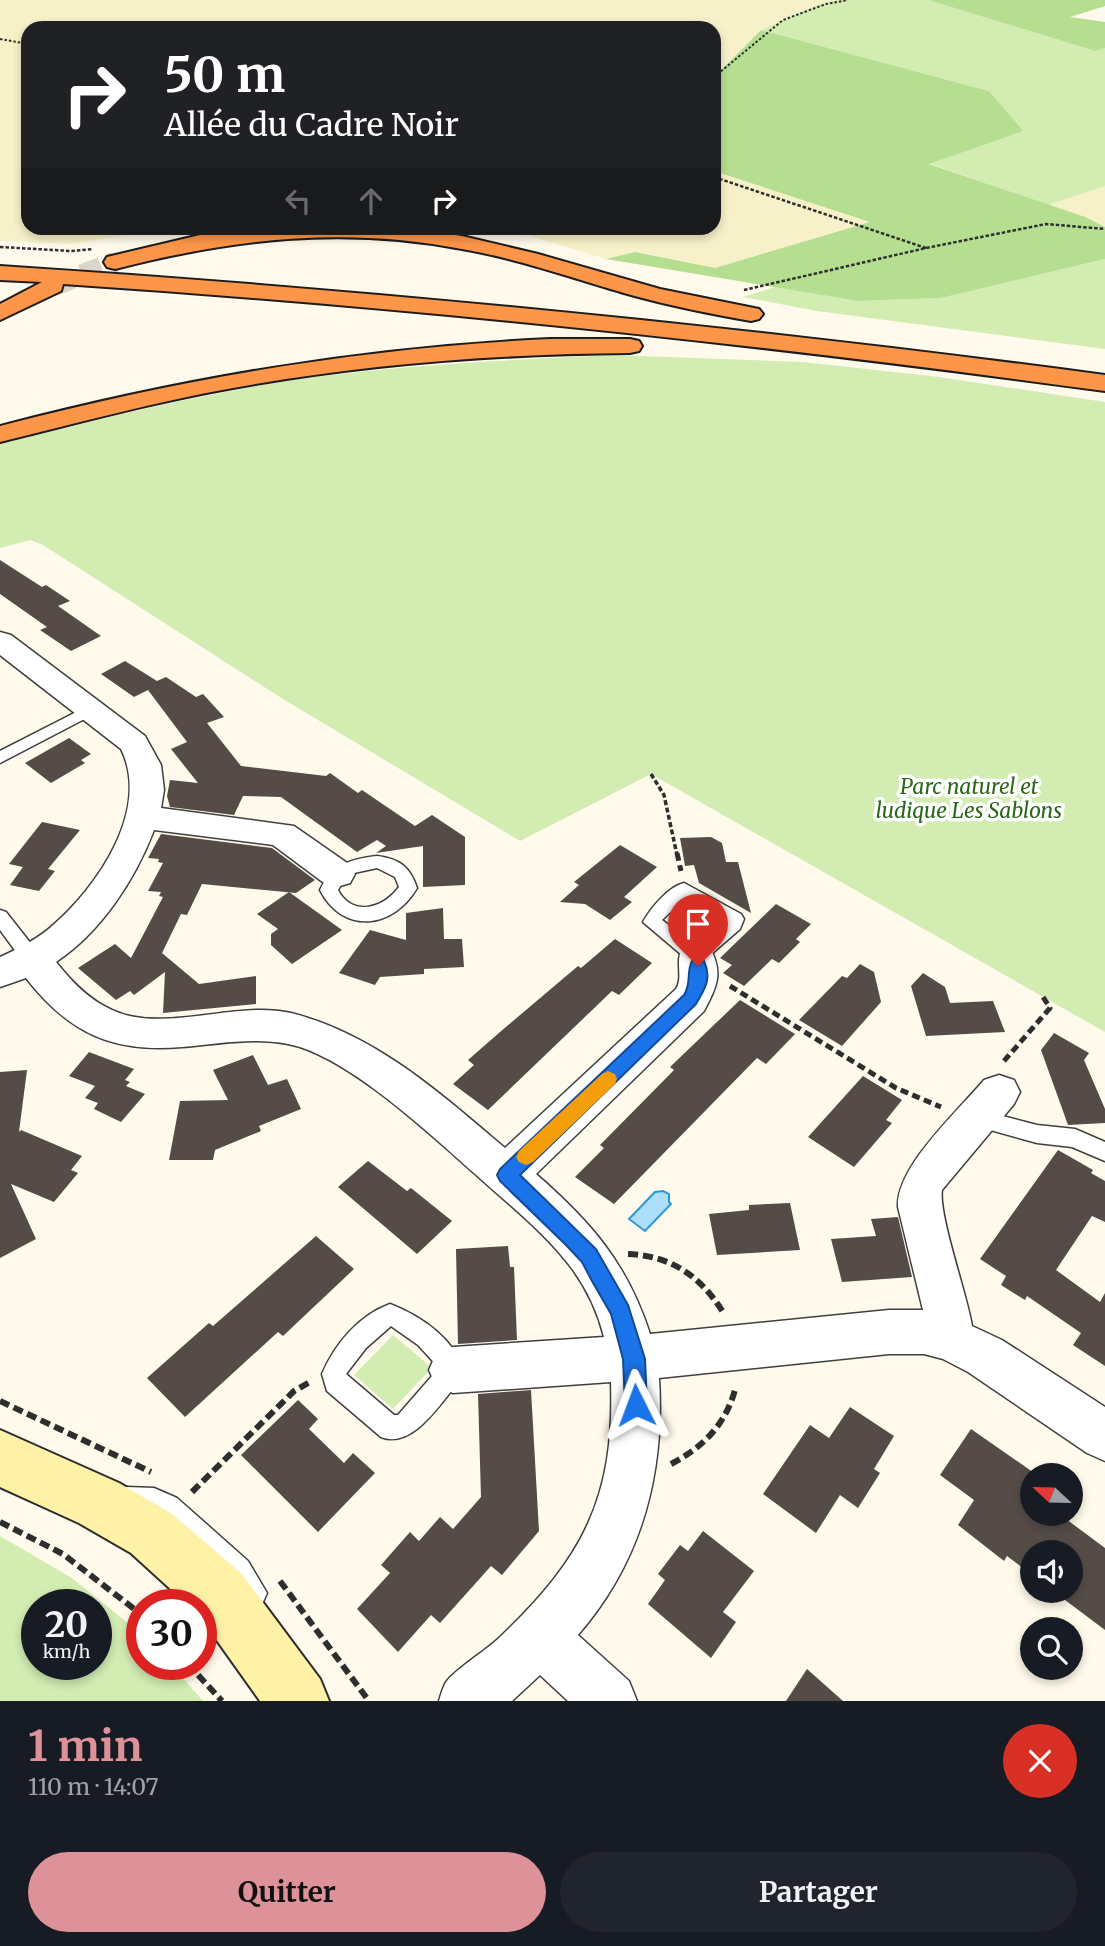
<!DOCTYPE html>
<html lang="fr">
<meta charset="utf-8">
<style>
:root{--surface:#171b24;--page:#20242c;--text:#f1f3f6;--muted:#9ea1a6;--accent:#dd9299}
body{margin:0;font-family:Merriweather,serif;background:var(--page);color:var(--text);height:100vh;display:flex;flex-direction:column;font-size:26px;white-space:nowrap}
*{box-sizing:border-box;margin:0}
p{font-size:23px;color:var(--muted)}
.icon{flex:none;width:38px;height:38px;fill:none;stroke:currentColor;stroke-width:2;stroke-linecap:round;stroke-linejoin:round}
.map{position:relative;height:1701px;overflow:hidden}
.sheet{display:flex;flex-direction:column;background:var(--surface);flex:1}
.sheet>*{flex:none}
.guide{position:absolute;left:21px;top:21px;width:700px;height:214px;border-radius:21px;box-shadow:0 4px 10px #0003;background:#202124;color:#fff;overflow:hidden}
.needle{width:46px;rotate:292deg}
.controls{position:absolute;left:1020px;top:1463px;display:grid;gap:14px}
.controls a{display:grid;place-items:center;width:63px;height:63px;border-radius:50%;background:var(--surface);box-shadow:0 4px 10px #0003;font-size:35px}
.speed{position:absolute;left:21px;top:1589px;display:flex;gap:14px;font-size:35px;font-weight:700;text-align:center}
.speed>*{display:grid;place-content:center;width:91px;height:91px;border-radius:50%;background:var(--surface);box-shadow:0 4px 10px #0003;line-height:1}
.speed small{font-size:18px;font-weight:400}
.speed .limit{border:10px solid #d22;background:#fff;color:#111}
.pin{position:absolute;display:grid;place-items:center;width:60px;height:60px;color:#fff;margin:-72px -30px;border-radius:50% 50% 50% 0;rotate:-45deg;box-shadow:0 0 7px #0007}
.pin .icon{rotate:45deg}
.me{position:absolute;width:77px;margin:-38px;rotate:357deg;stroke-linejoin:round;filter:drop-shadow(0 0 5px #0008)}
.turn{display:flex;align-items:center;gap:24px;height:147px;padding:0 28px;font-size:32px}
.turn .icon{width:91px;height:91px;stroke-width:2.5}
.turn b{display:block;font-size:49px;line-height:60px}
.lanes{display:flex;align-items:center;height:66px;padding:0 28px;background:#0003;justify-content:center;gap:35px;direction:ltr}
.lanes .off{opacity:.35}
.round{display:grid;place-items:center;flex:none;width:74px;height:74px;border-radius:37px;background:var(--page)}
.overview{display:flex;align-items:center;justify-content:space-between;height:119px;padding:0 28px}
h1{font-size:42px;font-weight:700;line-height:52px;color:var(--accent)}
.action{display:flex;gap:14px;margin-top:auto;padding:14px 28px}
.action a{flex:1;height:80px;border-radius:42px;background:var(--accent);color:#111;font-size:28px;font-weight:700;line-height:80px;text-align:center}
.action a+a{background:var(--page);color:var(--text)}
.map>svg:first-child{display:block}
.farmland{fill:#f7f1c9}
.green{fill:#d2ecb2;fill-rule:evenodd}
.forest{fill:#b5de90}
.water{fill:#abdffa;stroke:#2d98d6;stroke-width:2}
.building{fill:#554c48}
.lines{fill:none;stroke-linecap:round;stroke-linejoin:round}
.highway-tunnel{stroke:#dbd6ca;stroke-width:21;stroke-dasharray:21 10;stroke-linecap:butt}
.lane-casing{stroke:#3f3f3f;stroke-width:3}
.street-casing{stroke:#3f3f3f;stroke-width:3}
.secondary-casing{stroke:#2e2e2e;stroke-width:4}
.highway-casing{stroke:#1d1d1d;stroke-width:4}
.path-far4{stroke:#2e2e2e;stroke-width:2;stroke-dasharray:2.5 2;stroke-linecap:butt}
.path-far3{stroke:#2e2e2e;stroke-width:2.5;stroke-dasharray:3.5 2;stroke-linecap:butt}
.path-far2{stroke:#2e2e2e;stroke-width:3.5;stroke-dasharray:5 2.5;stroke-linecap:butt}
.path-far1{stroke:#2e2e2e;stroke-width:5;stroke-dasharray:8 4.5;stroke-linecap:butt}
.path{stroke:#2e2e2e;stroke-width:6;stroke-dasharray:10 5;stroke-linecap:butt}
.lane{fill:#fff;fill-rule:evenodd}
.street{fill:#fff;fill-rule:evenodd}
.secondary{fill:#fff2a6;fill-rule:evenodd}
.highway{fill:#fe9649;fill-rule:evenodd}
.route{fill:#1a73e8;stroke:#114b97;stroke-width:2}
.slow{fill:#f59e0b}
.labels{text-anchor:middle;stroke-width:7;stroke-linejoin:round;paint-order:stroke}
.park-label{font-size:21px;font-style:italic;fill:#2b6718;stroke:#fff}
</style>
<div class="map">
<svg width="1105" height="1701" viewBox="0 0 1105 1701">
<rect width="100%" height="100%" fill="#fffaeb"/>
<!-- farmland -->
<path class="farmland" d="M0,0H838L818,4L761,30L714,77V28H28V228H170L71,244L0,241Z
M714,171L871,222L715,268L635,252L606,259L502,228H714Z
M1105,186V227L1048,205Z"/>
<!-- green -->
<path class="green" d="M838,0H928L1095,51L1105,48V186L1048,205L928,163L1022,131L989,91L761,30L819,4Z
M1105,259V349L817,311L743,297L775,287L858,301L941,298Z
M612,355L803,362L939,377L1105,402V1032L651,774L520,841L283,699L43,545L30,540L0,548V444C99,419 199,394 300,379C403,365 508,360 612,355Z
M393,1335L432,1368L393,1409L354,1375Z
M0,1536L72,1578L139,1632L142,1634V1664H171L203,1701H0ZM37,1605H96V1664H37Z"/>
<!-- forest -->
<path class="forest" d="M928,0H1105V6L1070,17L1105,22V48L1095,51Z
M761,30L989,91L1023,131L929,164L1085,217L1105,227V259L941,298L858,301L606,259L635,252L715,268L870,222L714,171V77Z"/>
<!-- water -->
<path class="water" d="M663,1191L669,1194V1202L671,1204L645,1231L629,1219L655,1192Z"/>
<!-- building -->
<path class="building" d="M0,560L42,587L46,585L70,601L58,606L101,636L71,651L40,630L47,627L0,594Z
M125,661L157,681L166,677L196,697L203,694L224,717L207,723L241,766L326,776L330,773L358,793L362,790L415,826L432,815L465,837V885L423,887V846L376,853L386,846L377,840L357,852L281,797L243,796L234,815L170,807L167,796L170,780L198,783L171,749L187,742L148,690L134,697L101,674Z
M69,738L91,754L81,760L85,763L51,783L25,763Z
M42,822L80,830L48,869L55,871L39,891L10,885L23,867L9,864Z
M161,834L272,848L315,880L296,893L202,884L187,915L181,914L162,953L199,984L256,976V1004L163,1013L165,972L134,995L130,991L116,1000L78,968L115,944L131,958L163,897L159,896L161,892L148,891L163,863L158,862L159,859L148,858Z
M711,837L722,843L726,862H738L751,913L699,883L694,865L685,866L680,838Z
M620,845L657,867L624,897L632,902L610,920L585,904L560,902L579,885L574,882Z
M289,892L342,930L292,964L271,945V934L278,929L257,914Z
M776,904L811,924L796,939L800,942L779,963L772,959L744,986L723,973L732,965L720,958Z
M443,908L444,939H462L464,967L424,969V974L380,977L375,985L339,973L370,930L406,940V913Z
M615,939L652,963L619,995L612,991L488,1110L453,1084L474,1065L468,1060L500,1032L578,966L581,968Z
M860,964L874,972L881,1002L842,1046L799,1020L842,976L847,978Z
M923,973L945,987L950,1003L993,1001L1005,1032L926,1036L911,986Z
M740,1000L795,1034L766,1064L757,1058L614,1204L575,1177L604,1148L600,1145L674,1070L670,1067Z
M1054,1033L1089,1053L1084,1060L1105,1109V1123L1068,1125L1041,1050Z
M89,1052L134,1069L125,1080L130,1082L126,1086L145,1094L121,1122L94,1109L98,1103L85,1098L95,1086L69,1076Z
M253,1055L268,1085L287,1079L301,1109L259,1126L261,1131L215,1150L213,1160H169L180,1101L228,1100L213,1070Z
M27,1070L19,1132L21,1130L82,1156L71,1170L78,1173L54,1202L11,1184L36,1239L0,1258V1072Z
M863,1076L902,1100L886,1120L892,1123L854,1167L808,1137Z
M1058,1150L1093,1170L1091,1173L1105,1181V1222L1092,1216L1056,1270L1100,1302L1105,1293V1366L1073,1345L1081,1333L1027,1296L1025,1300L1001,1285L1006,1276L980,1259Z
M368,1161L407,1191L411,1188L452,1221L417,1254L338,1187Z
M790,1203L800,1250L717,1255L709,1214L749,1210V1205Z
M898,1217L912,1277L842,1282L831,1239L876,1236L871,1219Z
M316,1236L354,1269L283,1336L278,1332L185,1417L147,1378L209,1323L213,1326Z
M508,1246L510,1267H514L517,1340L458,1344L456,1249Z
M531,1390L539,1531L502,1575L491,1566L440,1623L431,1615L398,1652L357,1609L390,1573L381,1565L410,1532L419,1541L440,1517L453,1529L481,1497L478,1394Z
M298,1400L318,1419L309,1429L344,1463L353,1453L375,1473L318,1532L241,1455Z
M850,1407L894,1436L874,1469L880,1473L858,1508L840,1495L816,1533L763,1494L810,1425L829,1438Z
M971,1429L1037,1475H1032V1514H1070L1066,1519L1105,1548V1630L1053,1591H1071V1552H1032V1575L1007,1556L1004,1561L958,1525L974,1500L940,1475Z
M703,1531L754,1571L723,1612L736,1622L711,1658L648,1604L665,1580L658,1574L680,1545L688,1551Z
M807,1669L843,1701H786Z"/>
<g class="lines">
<!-- highway-tunnel -->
<path class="highway-tunnel" d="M53,286L115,262"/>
<!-- lane casing -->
<g class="lane-casing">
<path id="lane" d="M90,705L96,707L98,710L96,713L0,763V751Z
M377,856C400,859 410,867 417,888C393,929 343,935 320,890C332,864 351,859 377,856ZM377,868L395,877L399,887C383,909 352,917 338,890L343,881L354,873Z
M684,883L741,914L744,919L740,929L703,961H689L643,922C651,908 668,887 684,883ZM685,898L724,921L696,946L662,920Z
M0,910L6,912L39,954L41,959L39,964H25L0,930Z
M976,1109L1037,1125L1075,1129L1105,1142V1161L1072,1147L1037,1143L969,1124L966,1118L969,1112Z
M390,1304C423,1317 451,1337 465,1370L462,1378C442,1400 414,1450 381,1437L327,1391L322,1374C335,1344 358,1316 390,1304ZM391,1326L418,1345L439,1368L398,1415H394L346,1374L366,1348Z
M127,1487L154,1488L177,1498L248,1561L267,1593L263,1602L254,1606L245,1602L230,1579L159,1516L127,1513L118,1509L114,1500L118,1491Z"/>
</g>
<!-- street casing -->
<g class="street-casing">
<path id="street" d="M0,632L11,635L145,736L161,765L164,790L161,808L294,826L350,865L355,874L350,883L337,887L324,883L273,845L154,830C135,880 101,932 56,962C71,981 89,1000 112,1010C164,1034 235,1000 291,1013C375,1034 441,1094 505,1148L676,989C684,976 674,962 683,946L696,942L709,946C724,973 717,986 704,1011L536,1174C591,1222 627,1263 650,1334L889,1310H923L898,1207C896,1167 958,1111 984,1080L999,1075L1014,1080L1020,1092L1014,1104L942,1190C938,1213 967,1295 972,1326L1002,1340L1105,1407V1461L1087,1453L968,1372L943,1359L924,1354H889L659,1378C665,1474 642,1561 578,1635L629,1681L637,1701H568L540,1675L512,1701H439C441,1695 443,1686 447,1681C457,1668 487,1650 500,1637C583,1558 615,1498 611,1382L453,1393L436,1386L429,1370L436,1354L453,1347L604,1337C598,1313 588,1291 573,1270C546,1233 508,1204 474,1173C430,1134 346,1055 288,1044C253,1037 217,1044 182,1047C112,1053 69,1033 26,978L0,987V957C18,949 36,940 51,927C97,888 151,810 121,749L0,655Z"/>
</g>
<!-- secondary casing -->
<g class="secondary-casing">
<path id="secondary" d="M0,1430L119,1483L171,1513L241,1573L320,1679L329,1701H260L201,1618V1605H188L131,1553L79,1523L0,1487Z"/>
</g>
<!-- highway casing -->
<g class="highway-casing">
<path id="highway" d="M259,228H405L462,236L538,254L660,289L759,309L763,314L759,319L751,321C711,314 671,306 631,295C575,279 520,259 462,249C342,226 232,239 115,269L107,267L104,262L107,257L200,235Z
M0,266C370,290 738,326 1105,375V391C759,344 412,307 63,284L61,291L0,320V304L42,282L0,280Z
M550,339H630L639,341L642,346L639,351L630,353C497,354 365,364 233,388C154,402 78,423 0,442V426C184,378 360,348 550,339Z"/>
</g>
<!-- path-far4 -->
<path class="path-far4" d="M0,39L28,44
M714,77L783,20L826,4L848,0"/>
<!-- path-far3 -->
<path class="path-far3" d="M714,177L926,248
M0,247L71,251L93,249
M744,290L926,248L1046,224L1105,229"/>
<!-- path-far2 -->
<path class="path-far2" d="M651,774L664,795L677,855"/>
<!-- path-far1 -->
<path class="path-far1" d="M677,853L681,871
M730,986L896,1088L941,1107
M1004,1061L1050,1008L1043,997"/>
<!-- path -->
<path class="path" d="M628,1254C672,1256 700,1276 723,1312
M0,1401L151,1472
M671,1464C704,1447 727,1423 736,1386
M192,1492L294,1391L310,1382
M0,1522L63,1554L142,1615
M280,1581L369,1701
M188,1664L222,1701"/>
<!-- lane -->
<use href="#lane" class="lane"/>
<!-- street -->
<use href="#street" class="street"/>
<!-- secondary -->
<use href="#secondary" class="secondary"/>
<!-- highway -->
<use href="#highway" class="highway"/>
</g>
<!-- route -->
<path class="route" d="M698,960L704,961C712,978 705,989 696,1004L520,1175L596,1249L628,1305L645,1359L647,1405L644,1413L636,1416L628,1413L625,1405L623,1359L611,1314L592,1281L582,1262L566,1245L500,1181L497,1175L500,1169L684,995C692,982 686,972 692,961Z"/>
<!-- slow -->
<path class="slow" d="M608,1071L615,1074L617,1079L615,1084L533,1162L526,1165L519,1162L516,1157L519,1151L602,1074Z"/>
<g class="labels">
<!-- park labels -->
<g class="park-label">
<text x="969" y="794">Parc naturel et<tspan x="969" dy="24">ludique Les Sablons</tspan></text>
</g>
</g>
</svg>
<div class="controls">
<a><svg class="needle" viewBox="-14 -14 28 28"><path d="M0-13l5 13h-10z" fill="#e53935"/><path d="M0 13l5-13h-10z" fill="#9ea1a6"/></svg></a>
<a><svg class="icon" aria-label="sound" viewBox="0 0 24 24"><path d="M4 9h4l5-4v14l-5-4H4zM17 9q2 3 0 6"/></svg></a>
<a><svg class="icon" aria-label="search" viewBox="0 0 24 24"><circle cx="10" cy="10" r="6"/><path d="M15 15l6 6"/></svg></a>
</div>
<div class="speed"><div>20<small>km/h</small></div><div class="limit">30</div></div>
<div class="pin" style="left:698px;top:966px;background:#d93025"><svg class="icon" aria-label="arrive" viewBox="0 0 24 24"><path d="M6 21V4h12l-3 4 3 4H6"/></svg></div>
<svg class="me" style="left:636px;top:1405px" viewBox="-20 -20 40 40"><path d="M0-17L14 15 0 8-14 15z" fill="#1a73e8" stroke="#fff" stroke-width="4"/></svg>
<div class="guide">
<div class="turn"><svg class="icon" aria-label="right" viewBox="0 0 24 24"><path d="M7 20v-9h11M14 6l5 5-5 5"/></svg><div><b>50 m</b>Allée du Cadre Noir</div></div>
<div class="lanes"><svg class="icon off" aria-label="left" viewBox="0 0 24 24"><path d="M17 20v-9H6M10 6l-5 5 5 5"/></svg><svg class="icon off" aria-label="ahead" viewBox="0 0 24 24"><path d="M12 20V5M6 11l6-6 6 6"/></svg><svg class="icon" aria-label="right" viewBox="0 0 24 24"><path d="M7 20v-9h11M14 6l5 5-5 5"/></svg></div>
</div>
</div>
<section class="sheet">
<div class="overview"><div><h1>1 min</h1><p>110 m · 14:07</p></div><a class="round" style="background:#d93025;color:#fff"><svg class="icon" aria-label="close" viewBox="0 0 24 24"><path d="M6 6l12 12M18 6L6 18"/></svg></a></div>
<div class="action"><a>Quitter</a><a>Partager</a></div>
</section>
